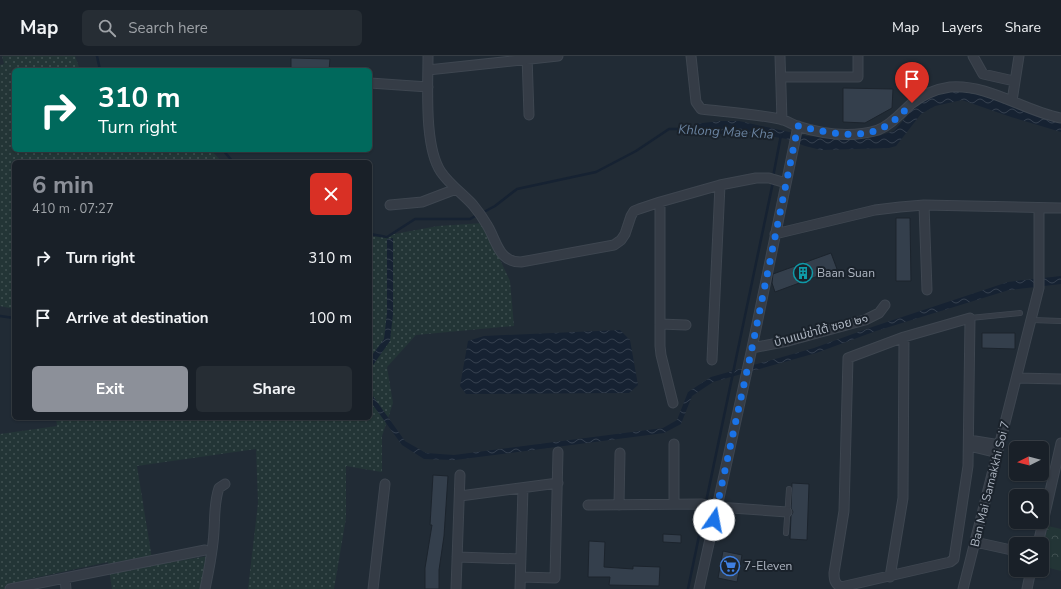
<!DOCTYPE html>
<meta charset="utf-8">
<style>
:root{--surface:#192028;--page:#262d34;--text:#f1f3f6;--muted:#9fa3a8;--line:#373e45;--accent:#8c9099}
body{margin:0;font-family:"Nunito Sans","Noto Sans Thai",sans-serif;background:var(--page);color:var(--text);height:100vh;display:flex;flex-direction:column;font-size:15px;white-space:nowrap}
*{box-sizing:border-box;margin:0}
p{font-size:13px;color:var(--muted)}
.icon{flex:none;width:22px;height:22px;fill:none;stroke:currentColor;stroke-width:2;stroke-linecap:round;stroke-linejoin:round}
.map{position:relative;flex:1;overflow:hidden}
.sheet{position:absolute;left:12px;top:104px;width:360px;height:260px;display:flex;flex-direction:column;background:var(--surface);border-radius:6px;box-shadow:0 1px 3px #0004,0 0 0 1px var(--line)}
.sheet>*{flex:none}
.guide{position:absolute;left:12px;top:12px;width:360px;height:84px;border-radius:6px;box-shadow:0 1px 3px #0004,0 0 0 1px var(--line);background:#00695c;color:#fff;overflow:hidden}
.needle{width:26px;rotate:264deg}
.fabs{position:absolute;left:1009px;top:385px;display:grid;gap:8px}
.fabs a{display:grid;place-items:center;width:40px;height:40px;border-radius:6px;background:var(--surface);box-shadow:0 1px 3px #0004,0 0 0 1px var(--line);font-size:20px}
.pin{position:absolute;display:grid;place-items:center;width:34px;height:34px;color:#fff;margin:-41px -17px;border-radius:50% 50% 50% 0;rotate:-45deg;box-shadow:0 0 4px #0007}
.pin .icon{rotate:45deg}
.me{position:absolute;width:44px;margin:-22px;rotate:12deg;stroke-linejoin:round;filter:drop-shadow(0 0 3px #0008)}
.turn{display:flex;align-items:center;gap:14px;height:84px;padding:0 20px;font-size:18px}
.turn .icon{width:52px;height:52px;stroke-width:2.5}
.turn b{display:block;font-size:28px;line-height:34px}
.round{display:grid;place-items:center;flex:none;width:42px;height:42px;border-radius:6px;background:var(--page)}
.head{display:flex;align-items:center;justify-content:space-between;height:68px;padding:0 20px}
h1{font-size:24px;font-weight:700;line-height:30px;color:var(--accent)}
.action{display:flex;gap:8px;margin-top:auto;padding:8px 20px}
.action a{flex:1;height:46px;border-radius:6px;background:var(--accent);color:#fff;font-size:16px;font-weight:700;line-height:46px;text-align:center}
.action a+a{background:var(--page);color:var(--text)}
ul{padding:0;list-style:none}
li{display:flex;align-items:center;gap:12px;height:60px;padding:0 20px}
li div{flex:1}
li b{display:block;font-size:15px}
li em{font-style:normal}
header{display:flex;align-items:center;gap:24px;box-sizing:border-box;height:56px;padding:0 20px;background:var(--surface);border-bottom:1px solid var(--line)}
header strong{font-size:19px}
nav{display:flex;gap:22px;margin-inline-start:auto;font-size:14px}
.search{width:280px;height:36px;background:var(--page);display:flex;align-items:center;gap:10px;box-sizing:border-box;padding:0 14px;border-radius:6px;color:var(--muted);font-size:15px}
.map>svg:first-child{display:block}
.grass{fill:url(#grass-dots)}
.park{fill:url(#park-crowns)}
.water{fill:url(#water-waves)}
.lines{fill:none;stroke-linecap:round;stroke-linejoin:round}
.stream{stroke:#162232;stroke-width:2.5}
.building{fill:#343f4c;stroke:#1c242d}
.service-casing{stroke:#3e4650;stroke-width:6}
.minor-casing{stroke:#3e4650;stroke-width:11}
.service{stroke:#353c46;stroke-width:4.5}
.minor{stroke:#353c46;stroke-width:9}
.route{stroke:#1a73e8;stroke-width:7;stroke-dasharray:0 12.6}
.labels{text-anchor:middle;stroke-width:4;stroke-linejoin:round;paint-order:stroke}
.poi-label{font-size:12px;fill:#afb7c3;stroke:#1a222b;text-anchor:start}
.street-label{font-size:12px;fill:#afb7c3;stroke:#1a222b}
.water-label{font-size:13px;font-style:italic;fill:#6a83a0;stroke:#1a222b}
</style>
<header>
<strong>Map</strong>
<div class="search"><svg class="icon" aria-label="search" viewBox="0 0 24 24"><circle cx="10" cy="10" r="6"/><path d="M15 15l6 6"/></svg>Search here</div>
<nav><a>Map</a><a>Layers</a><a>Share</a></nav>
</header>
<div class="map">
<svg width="1061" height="533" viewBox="0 0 1061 533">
<defs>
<pattern id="grass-dots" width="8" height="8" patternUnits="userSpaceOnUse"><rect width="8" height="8" fill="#233536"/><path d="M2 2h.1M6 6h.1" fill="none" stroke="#405051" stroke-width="1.8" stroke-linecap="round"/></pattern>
<pattern id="park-crowns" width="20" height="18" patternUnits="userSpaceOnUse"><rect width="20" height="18" fill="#233536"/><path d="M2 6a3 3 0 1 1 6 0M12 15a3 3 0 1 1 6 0" fill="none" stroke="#405051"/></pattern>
<pattern id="water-waves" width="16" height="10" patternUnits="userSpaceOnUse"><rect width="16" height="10" fill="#162232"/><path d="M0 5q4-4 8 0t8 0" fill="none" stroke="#35404e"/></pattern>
</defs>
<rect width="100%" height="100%" fill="#212b35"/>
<!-- grass -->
<path class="grass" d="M2,0H75L80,14H14V94H211L222,106H14V253L0,250V9L4,8Z
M483,167L510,225L514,270L416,279L387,311L393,347L382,380V416L346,410V462L334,533H248L258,447L256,393L137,410L153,509L208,500L201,533H112L108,506L25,524L26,533H0V378L57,370L56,362H370V181L389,179L438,170Z"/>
<!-- park -->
<path class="park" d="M1048,470L1061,473V515L1042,510V494Z"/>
<!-- water -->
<path class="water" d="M965,33L1061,63V76L1011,61L962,44L935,50L921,58L896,90L889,92L821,94L805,90L787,83L755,78H698L694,68L720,65H739L807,80L837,82H863L878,80L894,75L913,53L931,37Z
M393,182V258L390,285L371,312L370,316V302L384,283L387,257V183Z
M1061,220V228L1009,234L876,275L816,297L713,326L692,340L681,368L664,377L455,404L424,403L402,389L370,345V336L405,385L426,397L454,399L663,372L677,364L688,336L711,321L814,292L875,270L1008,226Z
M620,274L630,284L638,329L629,337L466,338L460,330L468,285L484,280Z"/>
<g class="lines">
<!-- stream -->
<path class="stream" d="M97,0L100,14
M223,94L233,106
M773,121L781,79
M482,157L495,150L517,133L596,116L636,95L669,73H699
M370,178L387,181L415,163H470L477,159
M0,260L14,262
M706,446L773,126
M688,533L705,451"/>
</g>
<!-- building -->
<path class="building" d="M291,2L330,3L329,14H291Z
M843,32L893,33L892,52L865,67L843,66Z
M896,162H910L911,225H896Z
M831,197L837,213L775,236L772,227L773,218Z
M982,277H1015V293L982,292Z
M433,419L448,420L444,480L439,514V533H425V512L432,469H430Z
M792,427L809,428L807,484L790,483L791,460L793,456L791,452Z
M663,478L681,479V487L663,486Z
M589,485L605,486L604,511L633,513V510L660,511L659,530L609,529L610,521H588Z
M723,495L742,499L737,526L718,522Z"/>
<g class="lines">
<!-- service casing -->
<g class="service-casing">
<path id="service" d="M970,262L1020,257
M1032,264L1061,265
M786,477L789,433"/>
</g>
<!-- minor casing -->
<g class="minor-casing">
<path id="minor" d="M428,0C428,31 424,91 441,116C450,129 463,138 473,149C478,155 483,162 487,169C497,185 498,206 521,206L614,189L621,184L625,178L631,160L634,155L639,153L660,146L720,129L756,122H769L786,127
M527,0L529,59
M691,0L696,46L701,53C727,56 754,58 780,63C786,64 791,68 797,70C822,78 852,82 878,74C891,69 901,57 911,48C922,39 936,33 950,31C989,28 1024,55 1061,62
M780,0L782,64
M973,0L983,18L1014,25
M428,14L558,0
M781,21H858V0
M370,27L428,31
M1012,45L1019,0
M660,146V290L661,299L673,347
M390,149L422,146L456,133
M924,149L927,234
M775,178L875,154L900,151L924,149L1061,152
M970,262L968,410L954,503L950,506L841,531C835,528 834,524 834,517L844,455L848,302L904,281Z
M660,268L686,269
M752,292L788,285L865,264L879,257L885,249
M712,304L720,129
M1017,322L1061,323
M969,384L1000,389
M969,390L998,397
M460,440L558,427
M674,448V388
M588,449L701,448L717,451L787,456
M619,449L620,397
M975,486L1016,495
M1038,488L1061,387
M457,501L521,503
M521,521L555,522L558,396
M890,521L903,442L904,281
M65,523L66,533
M10,533L205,494
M205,533C209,514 213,495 214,475C215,460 214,446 219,432L225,428
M373,533L385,428
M456,533L460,419
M520,533L523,432
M699,533L752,292L798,70
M963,533L1039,232V152
M1027,533L1031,514"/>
</g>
<!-- service -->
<use href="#service" class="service"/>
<!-- minor -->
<use href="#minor" class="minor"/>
</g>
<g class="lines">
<!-- route -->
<path class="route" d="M714,464L752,292L798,70C825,76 863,86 889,68C898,62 905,54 912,47"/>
</g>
<!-- icons -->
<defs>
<g id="building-ring" transform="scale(1)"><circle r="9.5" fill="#1a222b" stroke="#0f9aa8" stroke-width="1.5"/><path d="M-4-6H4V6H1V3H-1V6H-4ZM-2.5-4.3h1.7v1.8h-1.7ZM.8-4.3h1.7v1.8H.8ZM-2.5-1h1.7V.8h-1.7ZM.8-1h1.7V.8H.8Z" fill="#0f9aa8"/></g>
<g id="supermarket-ring" transform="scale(1)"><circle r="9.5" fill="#1a222b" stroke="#3f7fe0" stroke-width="1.5"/><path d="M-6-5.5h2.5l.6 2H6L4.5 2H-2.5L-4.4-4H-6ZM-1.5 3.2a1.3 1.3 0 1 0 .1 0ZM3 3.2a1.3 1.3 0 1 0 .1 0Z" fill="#3f7fe0"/></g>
</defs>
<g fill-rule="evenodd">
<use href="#building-ring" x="803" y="217"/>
<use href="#supermarket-ring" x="730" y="510"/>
</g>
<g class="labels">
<!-- poi labels -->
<g class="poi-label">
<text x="817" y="221">Baan Suan</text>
<text x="744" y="514">7-Eleven</text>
</g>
<!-- street labels -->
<g class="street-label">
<text transform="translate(821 274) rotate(-15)" y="4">บ้านแม่ข่าใต้ ซอย ๒๑</text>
<text transform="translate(990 428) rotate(-76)" y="4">Ban Mai Samakkhi Soi 7</text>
</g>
<!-- water labels -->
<g class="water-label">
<text transform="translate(726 75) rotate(3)" y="5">Khlong Mae Kha</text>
</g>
</g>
</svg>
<div class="fabs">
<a><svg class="needle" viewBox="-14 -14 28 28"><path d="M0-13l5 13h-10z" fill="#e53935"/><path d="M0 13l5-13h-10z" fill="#9fa3a8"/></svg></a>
<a><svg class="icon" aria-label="search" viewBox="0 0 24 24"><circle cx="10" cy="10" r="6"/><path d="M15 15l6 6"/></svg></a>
<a><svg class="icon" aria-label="layers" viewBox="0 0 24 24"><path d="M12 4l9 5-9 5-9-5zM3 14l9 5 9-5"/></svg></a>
</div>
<div class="pin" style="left:912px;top:47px;background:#d93025"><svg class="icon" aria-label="arrive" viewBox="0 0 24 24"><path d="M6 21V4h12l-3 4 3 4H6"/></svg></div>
<svg class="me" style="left:714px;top:464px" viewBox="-20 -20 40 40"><circle r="19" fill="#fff"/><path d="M0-13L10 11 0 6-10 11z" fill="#1a73e8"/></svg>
<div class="guide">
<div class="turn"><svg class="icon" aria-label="right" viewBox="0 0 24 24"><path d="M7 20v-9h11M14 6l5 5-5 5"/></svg><div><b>310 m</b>Turn right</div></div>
</div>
<section class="sheet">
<div class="head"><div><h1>6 min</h1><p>410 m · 07:27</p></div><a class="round" style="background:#d93025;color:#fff"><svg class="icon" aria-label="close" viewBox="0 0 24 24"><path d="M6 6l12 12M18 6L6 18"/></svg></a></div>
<ul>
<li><svg class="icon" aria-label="right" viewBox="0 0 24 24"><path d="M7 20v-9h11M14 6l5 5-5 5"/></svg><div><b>Turn right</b></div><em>310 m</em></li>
<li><svg class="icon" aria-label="arrive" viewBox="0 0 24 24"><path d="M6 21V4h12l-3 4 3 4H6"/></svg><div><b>Arrive at destination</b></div><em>100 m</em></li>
</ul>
<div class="action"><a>Exit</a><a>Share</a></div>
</section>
</div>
